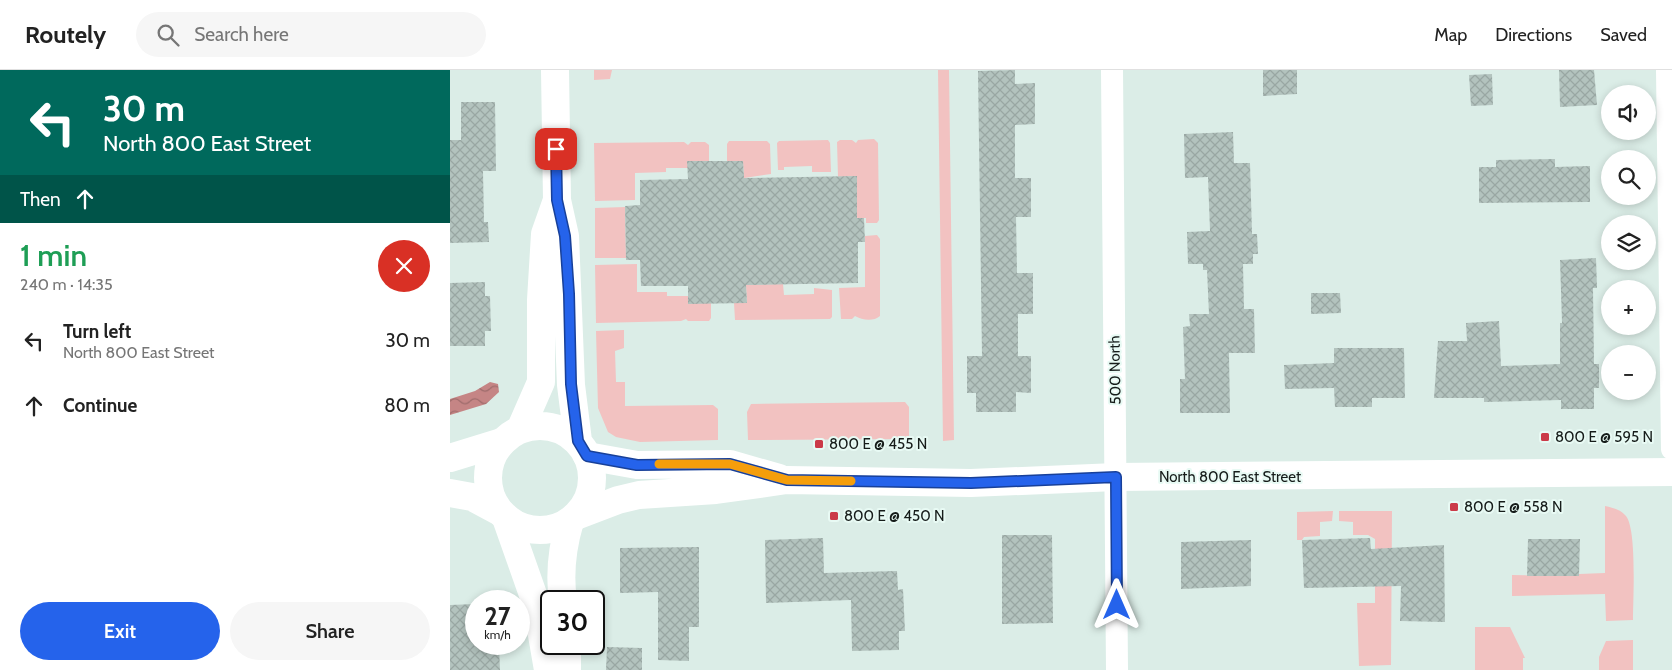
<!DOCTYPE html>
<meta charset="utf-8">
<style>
:root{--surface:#fff;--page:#f6f6f6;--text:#222;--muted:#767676;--line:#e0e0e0;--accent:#2563eb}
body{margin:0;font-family:Cabin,sans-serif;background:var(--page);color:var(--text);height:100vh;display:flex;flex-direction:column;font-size:19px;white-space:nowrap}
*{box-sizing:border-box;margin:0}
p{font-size:16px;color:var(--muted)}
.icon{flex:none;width:28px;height:28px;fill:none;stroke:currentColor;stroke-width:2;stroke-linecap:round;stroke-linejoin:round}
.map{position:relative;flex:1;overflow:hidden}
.side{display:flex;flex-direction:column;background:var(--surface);width:450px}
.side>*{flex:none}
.banner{background:#00695c;color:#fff;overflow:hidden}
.buttons{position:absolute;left:1151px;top:15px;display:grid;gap:10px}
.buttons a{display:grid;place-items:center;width:55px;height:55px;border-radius:50%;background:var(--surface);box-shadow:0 2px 8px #0003;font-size:25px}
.speed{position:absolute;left:15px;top:520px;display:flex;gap:10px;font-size:25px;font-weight:700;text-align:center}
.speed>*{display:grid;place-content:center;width:65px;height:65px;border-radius:50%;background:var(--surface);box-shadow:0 2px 8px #0003;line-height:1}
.speed small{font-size:12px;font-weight:400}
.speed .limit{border:2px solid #111;border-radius:8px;background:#fff;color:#111}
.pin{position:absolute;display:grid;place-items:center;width:42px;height:42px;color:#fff;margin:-21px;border-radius:10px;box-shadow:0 2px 8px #0006}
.me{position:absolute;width:55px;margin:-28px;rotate:0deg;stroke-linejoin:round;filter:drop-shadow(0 0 4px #0008)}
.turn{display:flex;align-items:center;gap:18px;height:105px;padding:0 20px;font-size:22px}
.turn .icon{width:65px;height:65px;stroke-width:2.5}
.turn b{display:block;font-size:35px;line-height:42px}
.then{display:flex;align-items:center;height:48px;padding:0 20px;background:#0003;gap:10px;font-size:19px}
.round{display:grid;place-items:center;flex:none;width:52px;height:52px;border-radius:26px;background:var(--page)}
.head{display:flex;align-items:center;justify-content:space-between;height:85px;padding:0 20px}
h1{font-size:30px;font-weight:600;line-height:38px;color:#1e9e55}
.action{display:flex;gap:10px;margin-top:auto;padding:10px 20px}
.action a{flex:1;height:58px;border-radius:30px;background:var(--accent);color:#fff;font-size:20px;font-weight:600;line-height:58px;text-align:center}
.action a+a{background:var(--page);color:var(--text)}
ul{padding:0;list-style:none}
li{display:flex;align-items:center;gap:15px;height:65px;padding:0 20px}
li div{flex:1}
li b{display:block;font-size:19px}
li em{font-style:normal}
header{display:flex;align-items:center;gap:30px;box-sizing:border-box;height:70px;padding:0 25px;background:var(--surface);border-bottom:1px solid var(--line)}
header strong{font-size:24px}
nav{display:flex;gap:28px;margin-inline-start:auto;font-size:18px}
.search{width:350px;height:45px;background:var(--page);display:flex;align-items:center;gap:12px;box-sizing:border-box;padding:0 18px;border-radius:28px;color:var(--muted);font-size:19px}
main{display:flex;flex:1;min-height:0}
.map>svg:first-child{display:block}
.green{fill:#f2c2c1}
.water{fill:url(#water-waves)}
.building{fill:url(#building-cross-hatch)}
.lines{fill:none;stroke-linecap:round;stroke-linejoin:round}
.minor{stroke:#fff;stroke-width:22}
.tertiary{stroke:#fff;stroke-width:28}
.secondary{stroke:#fff;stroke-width:28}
.route-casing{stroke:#184099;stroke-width:12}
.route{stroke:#2563eb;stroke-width:9}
.slow{stroke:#f59e0b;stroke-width:9}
.poi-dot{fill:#cb3b49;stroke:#e8faf4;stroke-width:2}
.labels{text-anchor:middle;stroke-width:4;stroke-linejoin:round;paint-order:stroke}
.street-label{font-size:15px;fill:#161c1a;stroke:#e8faf4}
.poi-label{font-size:15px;fill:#161c1a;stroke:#e8faf4;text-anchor:start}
</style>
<header>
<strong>Routely</strong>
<div class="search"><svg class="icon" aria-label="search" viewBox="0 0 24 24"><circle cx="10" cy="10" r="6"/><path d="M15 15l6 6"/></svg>Search here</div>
<nav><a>Map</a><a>Directions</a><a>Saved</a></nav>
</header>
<main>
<section class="side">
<div class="banner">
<div class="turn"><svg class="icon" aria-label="left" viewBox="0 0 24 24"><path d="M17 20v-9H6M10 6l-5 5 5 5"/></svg><div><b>30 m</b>North 800 East Street</div></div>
<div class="then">Then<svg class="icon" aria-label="ahead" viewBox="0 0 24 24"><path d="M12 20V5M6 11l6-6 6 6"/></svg></div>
</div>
<div class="head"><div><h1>1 min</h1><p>240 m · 14:35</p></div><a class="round" style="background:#d93025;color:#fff"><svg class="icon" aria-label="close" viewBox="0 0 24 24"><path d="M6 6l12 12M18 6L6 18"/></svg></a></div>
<ul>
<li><svg class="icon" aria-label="left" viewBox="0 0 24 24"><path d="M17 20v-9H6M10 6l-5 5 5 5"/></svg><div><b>Turn left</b><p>North 800 East Street</p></div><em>30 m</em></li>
<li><svg class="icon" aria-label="ahead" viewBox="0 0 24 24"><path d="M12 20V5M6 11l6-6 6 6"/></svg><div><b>Continue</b></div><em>80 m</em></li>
</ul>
<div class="action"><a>Exit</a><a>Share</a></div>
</section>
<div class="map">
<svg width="1222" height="600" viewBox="0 0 1222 600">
<defs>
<pattern id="water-waves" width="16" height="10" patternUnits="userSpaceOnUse" patternTransform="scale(1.25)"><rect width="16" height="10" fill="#c58585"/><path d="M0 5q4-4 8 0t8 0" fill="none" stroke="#9f6c6c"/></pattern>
<pattern id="building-cross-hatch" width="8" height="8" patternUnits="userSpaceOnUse" patternTransform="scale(1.25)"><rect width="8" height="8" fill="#b3c3be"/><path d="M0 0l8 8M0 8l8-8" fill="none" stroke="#99a7a3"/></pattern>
</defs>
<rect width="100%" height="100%" fill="#dbede7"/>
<!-- green -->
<path class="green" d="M144,0H162L160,9L144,10Z
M488,0H499L504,370L493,371Z
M424,69L428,73L429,150L427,153H416V148H407V106L388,107L387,72L390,70H402L406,73L408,70Z
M378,70L380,73L381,102H362V96L334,97V100H328L327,73L329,71Z
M279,71H317L320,74L321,104L294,108L293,91H277V74Z
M234,72L238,75L241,72H255L259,75V91L238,98H216V102L185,103V130L145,131L144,73Z
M175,137L176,188H145V138Z
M427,165L430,169V246C423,252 412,250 405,246L402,249H391L389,218L415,217V166Z
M187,194V222H217V226H238L261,233V248L259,251H238L236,249L231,251L146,253L145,195Z
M333,214L334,225L364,224V218L382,220V247L380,249L285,250L284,233L297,232L296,215Z
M174,260V278L165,281L166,312H175V336L263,335L268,339V370L190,372L166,367L158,362L148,338L146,261Z
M455,332L459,337V369L298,370L297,342L301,334Z
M1155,436C1163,438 1170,439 1176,446C1187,460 1183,529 1183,550L1156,551L1155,524L1062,526V505L1128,506L1129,504L1155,503Z
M883,441L882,451L870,452V466L854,467L852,470H847V442Z
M889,441H942L941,595L909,596L907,533H925V469L918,465H903V452L889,451Z
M1025,557H1060L1075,588H1073V600H1025Z
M1183,570V600H1149V587L1156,571Z"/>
<!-- water -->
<path class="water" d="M40,312L48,314L49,322L36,334L0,345V329L25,321Z"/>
<!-- building -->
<path class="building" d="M565,0V14L585,13V54L565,55V108H581V147H566L567,203H583V244H568V286H581V323L566,322V342H526V323H517V286H532L528,1Z
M813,0H847V24L813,26Z
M1109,0H1144L1147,35L1110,37Z
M1042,4L1043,35L1021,36L1019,5Z
M11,32H45L46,101H33L34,152H38L39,172L0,173V70H11Z
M783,62L784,93H800L802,164H807L808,184H803V194H793L794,239H804L805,283H779L780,343H730V309H735L733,257L740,256L739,244H759L757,200H753V194H738L737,162L760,161L758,107L735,108L734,64Z
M1105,89V97L1140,96V132L1029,133V97H1046V90Z
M237,91H293L294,108L407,106V148H414L415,172H408V213L296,215L297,233L238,234V216H191L190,190H176L175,136L190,135V110L238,109Z
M1146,188L1147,218H1143L1144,294H1149V318H1144V339H1111V330L1034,332V328H984L988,271H1017L1016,253L1049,251L1051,296L1110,294V253H1112L1110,190Z
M35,212V226H40L41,261H35V276H0V213Z
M861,223H890L891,243L861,244Z
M884,278H954L955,328H922V337H885L884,318L835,319L834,295L884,293Z
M552,465H602L603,553L552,554Z
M373,468L374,503L447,501L448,520L453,519L455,561H449V580L402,581L401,530L316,533L315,470Z
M920,468L921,479L994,475L995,552L950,551L951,516L854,518L852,470Z
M1078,469H1130L1129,506H1077Z
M801,470V516L731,519V472Z
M249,477V557H239V591L208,590V522L170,523V478Z
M26,534V576L49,575L50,600H0V535Z
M157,577L192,578V600H156Z"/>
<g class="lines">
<!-- minor -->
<path class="minor" d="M662,0L667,600
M1217,0L1222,379"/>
<!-- tertiary -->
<path class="tertiary" d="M137,386L187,395L280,394L329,408
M0,388L52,372
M0,423L22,427L50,442
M126,446L168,430L189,425L266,420L337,410L521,413L666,407L1222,402"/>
<!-- secondary -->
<path class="secondary" d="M105,0L107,130L115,166L121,315L128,371
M38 408a52 52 0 1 1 104 0a52 52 0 1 1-104 0Z
M70,360L91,312V230L95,164L107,130
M56,448L87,536L98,600
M113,531C109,503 112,478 120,451
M117,574V600"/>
</g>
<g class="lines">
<!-- route casing -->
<g class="route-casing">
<path id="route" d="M106,79L107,130L115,166L119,224L121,314L128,371L137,386L187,395L280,394L337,410L521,413L666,407L667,535"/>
</g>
<!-- route -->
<use href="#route" class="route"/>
<!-- slow -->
<path class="slow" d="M209,394H280L337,410L401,411"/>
</g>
<!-- markers -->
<g class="poi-dot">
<rect x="1090" y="362" width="10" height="10" rx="2.5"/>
<rect x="364" y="369" width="10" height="10" rx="2.5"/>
<rect x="999" y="432" width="10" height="10" rx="2.5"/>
<rect x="379" y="441" width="10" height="10" rx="2.5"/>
</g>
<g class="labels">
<!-- street labels -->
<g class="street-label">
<text transform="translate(665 300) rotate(-91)" y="5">500 North</text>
<text x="780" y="412">North 800 East Street</text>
</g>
<!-- poi labels -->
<g class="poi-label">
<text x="1105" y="372">800 E @ 595 N</text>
<text x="379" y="379">800 E @ 455 N</text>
<text x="1014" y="442">800 E @ 558 N</text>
<text x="394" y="451">800 E @ 450 N</text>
</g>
</g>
</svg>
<div class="buttons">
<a><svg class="icon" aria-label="sound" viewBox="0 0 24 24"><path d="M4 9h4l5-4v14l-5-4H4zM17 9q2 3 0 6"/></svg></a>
<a><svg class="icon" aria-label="search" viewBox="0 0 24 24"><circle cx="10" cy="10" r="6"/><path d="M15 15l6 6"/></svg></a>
<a><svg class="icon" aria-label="layers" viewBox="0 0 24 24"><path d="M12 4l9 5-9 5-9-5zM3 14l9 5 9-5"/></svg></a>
<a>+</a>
<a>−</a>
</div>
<div class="speed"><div>27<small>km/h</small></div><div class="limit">30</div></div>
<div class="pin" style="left:106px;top:79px;background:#d93025"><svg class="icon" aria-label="arrive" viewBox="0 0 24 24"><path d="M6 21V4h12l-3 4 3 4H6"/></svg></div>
<svg class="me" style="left:667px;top:535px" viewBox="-20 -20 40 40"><path d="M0-17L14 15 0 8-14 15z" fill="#2563eb" stroke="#fff" stroke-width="4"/></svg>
</div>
</main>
